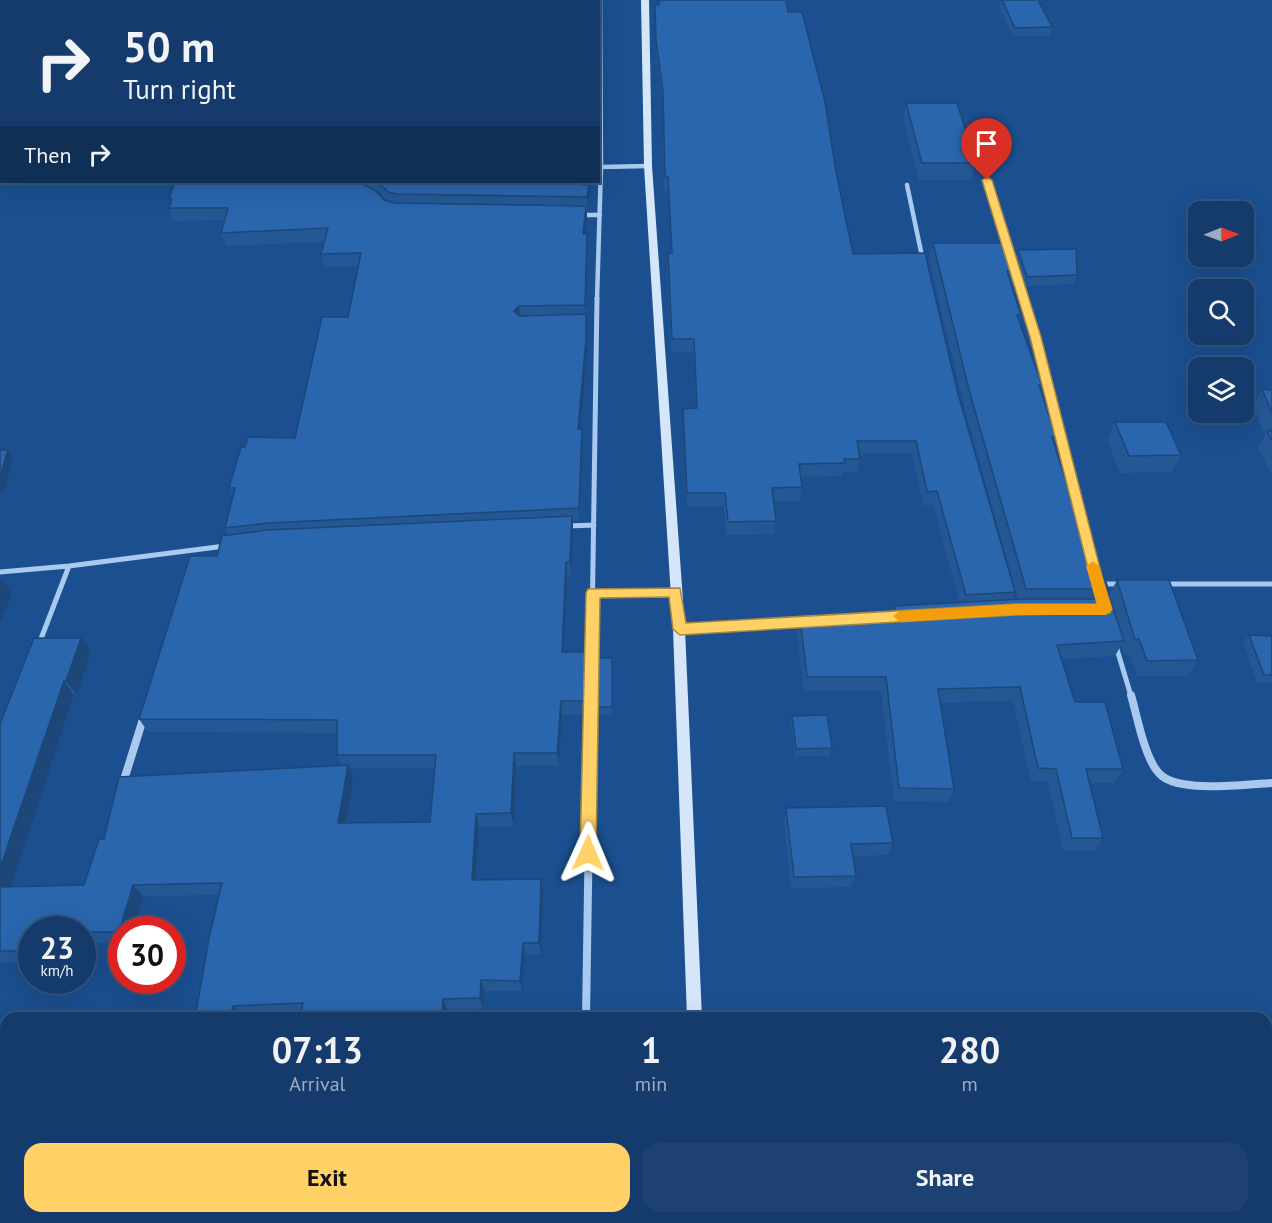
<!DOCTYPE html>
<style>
:root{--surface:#143b6b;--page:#1d4271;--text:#f1f3f6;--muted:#9dadc1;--line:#33557e;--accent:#ffd166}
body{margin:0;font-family:"PT Sans",sans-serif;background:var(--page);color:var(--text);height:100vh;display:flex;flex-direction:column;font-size:22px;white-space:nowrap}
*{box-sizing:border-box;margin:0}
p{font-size:20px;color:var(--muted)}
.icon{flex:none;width:33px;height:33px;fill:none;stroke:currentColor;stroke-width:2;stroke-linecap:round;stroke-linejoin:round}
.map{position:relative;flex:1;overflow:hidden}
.panel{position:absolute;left:0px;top:1012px;width:1272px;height:212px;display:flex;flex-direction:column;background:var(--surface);border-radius:18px 18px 0 0;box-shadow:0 6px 24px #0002,0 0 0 2px var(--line)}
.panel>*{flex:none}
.top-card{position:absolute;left:0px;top:0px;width:600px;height:183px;box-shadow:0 6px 24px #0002,0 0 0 2px var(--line);background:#143b6b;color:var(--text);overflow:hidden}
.needle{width:39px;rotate:89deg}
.buttons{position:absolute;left:1188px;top:201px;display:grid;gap:12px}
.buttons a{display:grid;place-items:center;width:66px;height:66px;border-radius:12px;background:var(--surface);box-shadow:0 6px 24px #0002,0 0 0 2px var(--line);font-size:30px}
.speed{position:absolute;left:18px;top:916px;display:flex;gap:12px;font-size:30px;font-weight:700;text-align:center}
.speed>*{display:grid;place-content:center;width:78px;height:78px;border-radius:50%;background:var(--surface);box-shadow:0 6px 24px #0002,0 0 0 2px var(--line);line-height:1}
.speed small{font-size:15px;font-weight:400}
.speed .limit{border:9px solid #d22;background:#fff;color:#111}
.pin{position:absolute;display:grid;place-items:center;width:51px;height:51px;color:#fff;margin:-62px -26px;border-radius:50% 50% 50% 0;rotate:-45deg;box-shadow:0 0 6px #0007}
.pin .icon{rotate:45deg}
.me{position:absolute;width:66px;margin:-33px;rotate:1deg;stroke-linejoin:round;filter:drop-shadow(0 0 4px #0008)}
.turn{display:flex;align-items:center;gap:21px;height:126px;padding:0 24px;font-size:27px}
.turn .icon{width:78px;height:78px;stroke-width:2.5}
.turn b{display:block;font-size:42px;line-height:51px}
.then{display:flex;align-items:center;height:57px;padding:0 24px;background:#0003;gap:12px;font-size:22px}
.eta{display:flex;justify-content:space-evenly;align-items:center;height:102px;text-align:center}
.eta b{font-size:36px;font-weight:600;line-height:42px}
.primary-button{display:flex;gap:12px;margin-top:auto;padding:12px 24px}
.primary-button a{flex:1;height:69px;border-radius:18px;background:var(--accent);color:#111;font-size:24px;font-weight:600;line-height:69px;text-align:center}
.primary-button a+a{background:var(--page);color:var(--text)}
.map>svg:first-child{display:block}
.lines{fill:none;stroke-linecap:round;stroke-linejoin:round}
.street-far2{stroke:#a9c9ee;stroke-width:4.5}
.street-far1{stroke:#a9c9ee;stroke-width:5}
.street{stroke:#a9c9ee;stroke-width:8}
.secondary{fill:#d6e6fa;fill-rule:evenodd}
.wall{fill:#245895;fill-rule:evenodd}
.shaded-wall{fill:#1d4779}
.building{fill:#2a66ad;stroke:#1d4779;stroke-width:1.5}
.route{fill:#ffd166;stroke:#a68842;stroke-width:1.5}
.slow{fill:#f59e0b}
</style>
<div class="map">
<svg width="1272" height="1223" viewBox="0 0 1272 1223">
<rect width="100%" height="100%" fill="#1b4f8f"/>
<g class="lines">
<!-- street-far2 -->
<path class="street-far2" d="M601,167L648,166
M987,180L1007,248
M907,185L923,261
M579,215H600
M1014,272L1023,299
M597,299L601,167L600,0"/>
<!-- street-far1 -->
<path class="street-far1" d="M1022,298L1035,337L1092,563
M568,526L594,525
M0,572L69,566L225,546
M1099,584H1121
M1165,584H1272
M593,593L675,592
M679,629L805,622
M39,644L69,566
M1116,646L1131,696
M591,696L597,298"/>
<!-- street -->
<path class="street" d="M1131,695C1137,715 1145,763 1162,776C1184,793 1245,784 1272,783
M123,783L144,716
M586,1018L591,695
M585,1218V1223"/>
<!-- secondary -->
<path class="secondary" d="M641,0H649L652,166L685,629L702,1018H687L673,629L644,166Z
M696,1218H712V1223H696Z"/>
</g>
<!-- wall -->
<path class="wall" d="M1001,0H1038L1052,27L1049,36H1013L999,7Z
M655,5L788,12L836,172L853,254L958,394L1015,592L1012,600L1018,599L964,406L929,259L933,243L1016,258L1018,250L1077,275L1074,284L1024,286L1019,271L1014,286H1012L1021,315L1019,321L1042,385L1040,390L1056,437L1054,443L1098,582L1108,589L1102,599H1108V597L1117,580L1198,660L1187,676H1137L1130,655H1125L1122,644L1115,656L1062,659L1075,702L1123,769L1114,783H1089L1103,838L1094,851L1063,850L1048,782H1031L1013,701L941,703L954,789L948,802L894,801L881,691H804L797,632L800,618L893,614L895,606L960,603L933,505H923L912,454H859L860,459L857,472H843L842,476L800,477L802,487L799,501H773L776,521L774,534L726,535L724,506H687L683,422V409L696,408L693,352H671L667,267L668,253H671L668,191H664L663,105L656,52Z
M906,103L976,163L971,180H919L903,120Z
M175,182H585L584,185H589V198L588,210H587V219L585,234H587V247L586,317L587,352L580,429H582L583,442L579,521H573V531L571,577H567L564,652L587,666L585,715H562L559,766H516L514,826L479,827L476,880L543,890L541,954H525L522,991H484L483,1009L301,1014L241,1016V1018H195L219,895L143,896L134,930H122V943H82V930H32V962H0V724L91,652L77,695H74L11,887L84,885L104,839L342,766L337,755V733L148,732L139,719L217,556L228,535L225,528L233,496L229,488L245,447L295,438L348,317L358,266L325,267L321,254L324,242L226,246L221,233L225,220L173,221L169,208L171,203L169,199ZM376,191L380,193L387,201L384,200ZM349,768H434L430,822L346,823L353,779Z
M1262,389L1272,390V476L1258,447L1265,435L1253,405Z
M1115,422L1181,455L1172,472L1120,473L1107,440Z
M1249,635L1272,636V683H1257L1243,643Z
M612,658V714L597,715L596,707Z
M792,716L832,748L830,756H795L791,723Z
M786,808L893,843L888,855L853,856L856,876L851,887L791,888L784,820Z"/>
<!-- shaded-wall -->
<path class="shaded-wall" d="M589,185V198L588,210L587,197Z
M586,206L587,219L584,247L583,234Z
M587,234V247L586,317L585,305Z
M519,306L520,319L514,311Z
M586,314L587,352L579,442L578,429Z
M582,429L583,442L579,521V508Z
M8,450L13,458L3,494L0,489V477Z
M572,516L573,531L571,577L570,562Z
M566,562L567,577L563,666L562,652Z
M2,579L12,594L0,622V583Z
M81,638L91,652L77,695L66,681Z
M586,652L587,666L585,715L584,701Z
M64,681L74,695L7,899L0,893V868Z
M561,701L562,715L559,766L557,753Z
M514,753L516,766L514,826L511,813Z
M348,765L353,779L344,836L338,823Z
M476,814L479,827L475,892L472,880Z
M541,879L543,890L541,954L539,943Z
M133,885L143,896L134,930H122V935L119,932Z
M523,943L525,954L522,991L520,981Z
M481,980L484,991L483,1009L480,998Z
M443,999L447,1009V1018H442Z
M233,1006L241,1016V1018H230Z
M440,1218H445V1223H439Z"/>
<!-- building -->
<path class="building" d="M378,0H559L558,2H378Z
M659,0H786L788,12H802L825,102L836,172L853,254L925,253L958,394L1015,592L966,595L937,491L927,492L916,441H857L860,459H844L845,463L799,464L802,487L772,488L776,521L728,522L725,493H687L683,409L697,408L694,339H672L668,253H672L668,177H665L663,92L656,39L655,5H659Z
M1002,0H1038L1052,27L1015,28Z
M906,103H957L976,163H922Z
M175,182H347L365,185L377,192L384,200L395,203L586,206L583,234H587L585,305L519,306L514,311L519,316L586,314V339L578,429H582L579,508L269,523L225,528L235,488H229L241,447H245L248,437L295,438L322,317H348L361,253L321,254L328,228L221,233L228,208H169L172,199H169Z
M378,182H583V185H589L587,197L396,194L388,192Z
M933,243H1011L1020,271H1007L1021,315H1017L1042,385H1039L1056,437H1052L1098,582H1106L1108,589H1026L969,390Z
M1076,249L1077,275L1027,277L1018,250Z
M1262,389L1272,390V413Z
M1115,422H1166L1181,455L1129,456Z
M1267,431H1272V441Z
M0,450H8L0,477Z
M572,516L570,562H566L562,652H586L584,701H561L557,753H514L511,813L476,814L472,880L541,879L539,943H523L520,981L481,980L480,998L443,999L442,1018H300L303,1003L233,1006L230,1018H195L209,938L222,883L133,885L119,932H82V930H32V951H0V887L84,885L99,839H104L119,777L348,765L338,823L430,822L436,755H337V720L139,719L190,556H217L222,536L268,530Z
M1117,580H1169L1198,660L1147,661L1139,639L1135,640Z
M1023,599H1110L1124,641L1057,645L1075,702H1105L1123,769H1086L1103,838H1072L1056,769L1038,768L1020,687L938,689L954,789L899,788L886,677H807L800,618L896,614L895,606Z
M1249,635L1272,636V675H1264Z
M34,638H81L66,681H64L0,868V724Z
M596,658H612V707H596Z
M827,715L832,748L796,749L792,716Z
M886,806L893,843L851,844L856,876L794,877L786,808Z
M274,1218H440L439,1223H273Z"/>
<!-- route -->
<path class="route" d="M987,177L992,180L1041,337L1104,584L1112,609L1110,613L1016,615L680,635L673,629L669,597L600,598L596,853L594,858L588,860L583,858L580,853L586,593L588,589L680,588L686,623L1016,604H1097L1030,337L982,180Z"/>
<!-- slow -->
<path class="slow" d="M1093,561L1099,566L1112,609L1106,615H1016L900,622L893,616L900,611L1016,604H1097L1086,566Z"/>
</svg>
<div class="buttons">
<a><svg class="needle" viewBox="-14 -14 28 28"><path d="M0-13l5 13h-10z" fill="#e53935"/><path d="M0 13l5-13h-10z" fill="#9dadc1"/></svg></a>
<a><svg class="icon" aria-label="search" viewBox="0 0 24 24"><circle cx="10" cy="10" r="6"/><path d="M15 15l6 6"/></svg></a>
<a><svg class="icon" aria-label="layers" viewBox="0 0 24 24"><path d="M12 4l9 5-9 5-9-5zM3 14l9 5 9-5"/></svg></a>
</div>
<div class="speed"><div>23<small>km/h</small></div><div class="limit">30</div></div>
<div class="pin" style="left:987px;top:180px;background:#d93025"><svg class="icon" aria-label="arrive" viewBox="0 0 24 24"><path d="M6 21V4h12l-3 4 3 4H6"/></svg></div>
<svg class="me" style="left:588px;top:853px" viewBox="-20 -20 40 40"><path d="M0-17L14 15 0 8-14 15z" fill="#ffd166" stroke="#fff" stroke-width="4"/></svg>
<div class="top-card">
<div class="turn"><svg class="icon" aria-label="right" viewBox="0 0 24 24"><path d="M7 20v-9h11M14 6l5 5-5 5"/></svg><div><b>50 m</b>Turn right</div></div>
<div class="then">Then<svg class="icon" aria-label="right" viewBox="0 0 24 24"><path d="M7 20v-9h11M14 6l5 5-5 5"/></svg></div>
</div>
<section class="panel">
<div class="eta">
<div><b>07:13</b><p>Arrival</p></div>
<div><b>1</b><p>min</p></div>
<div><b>280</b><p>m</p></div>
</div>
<div class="primary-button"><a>Exit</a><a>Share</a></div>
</section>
</div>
